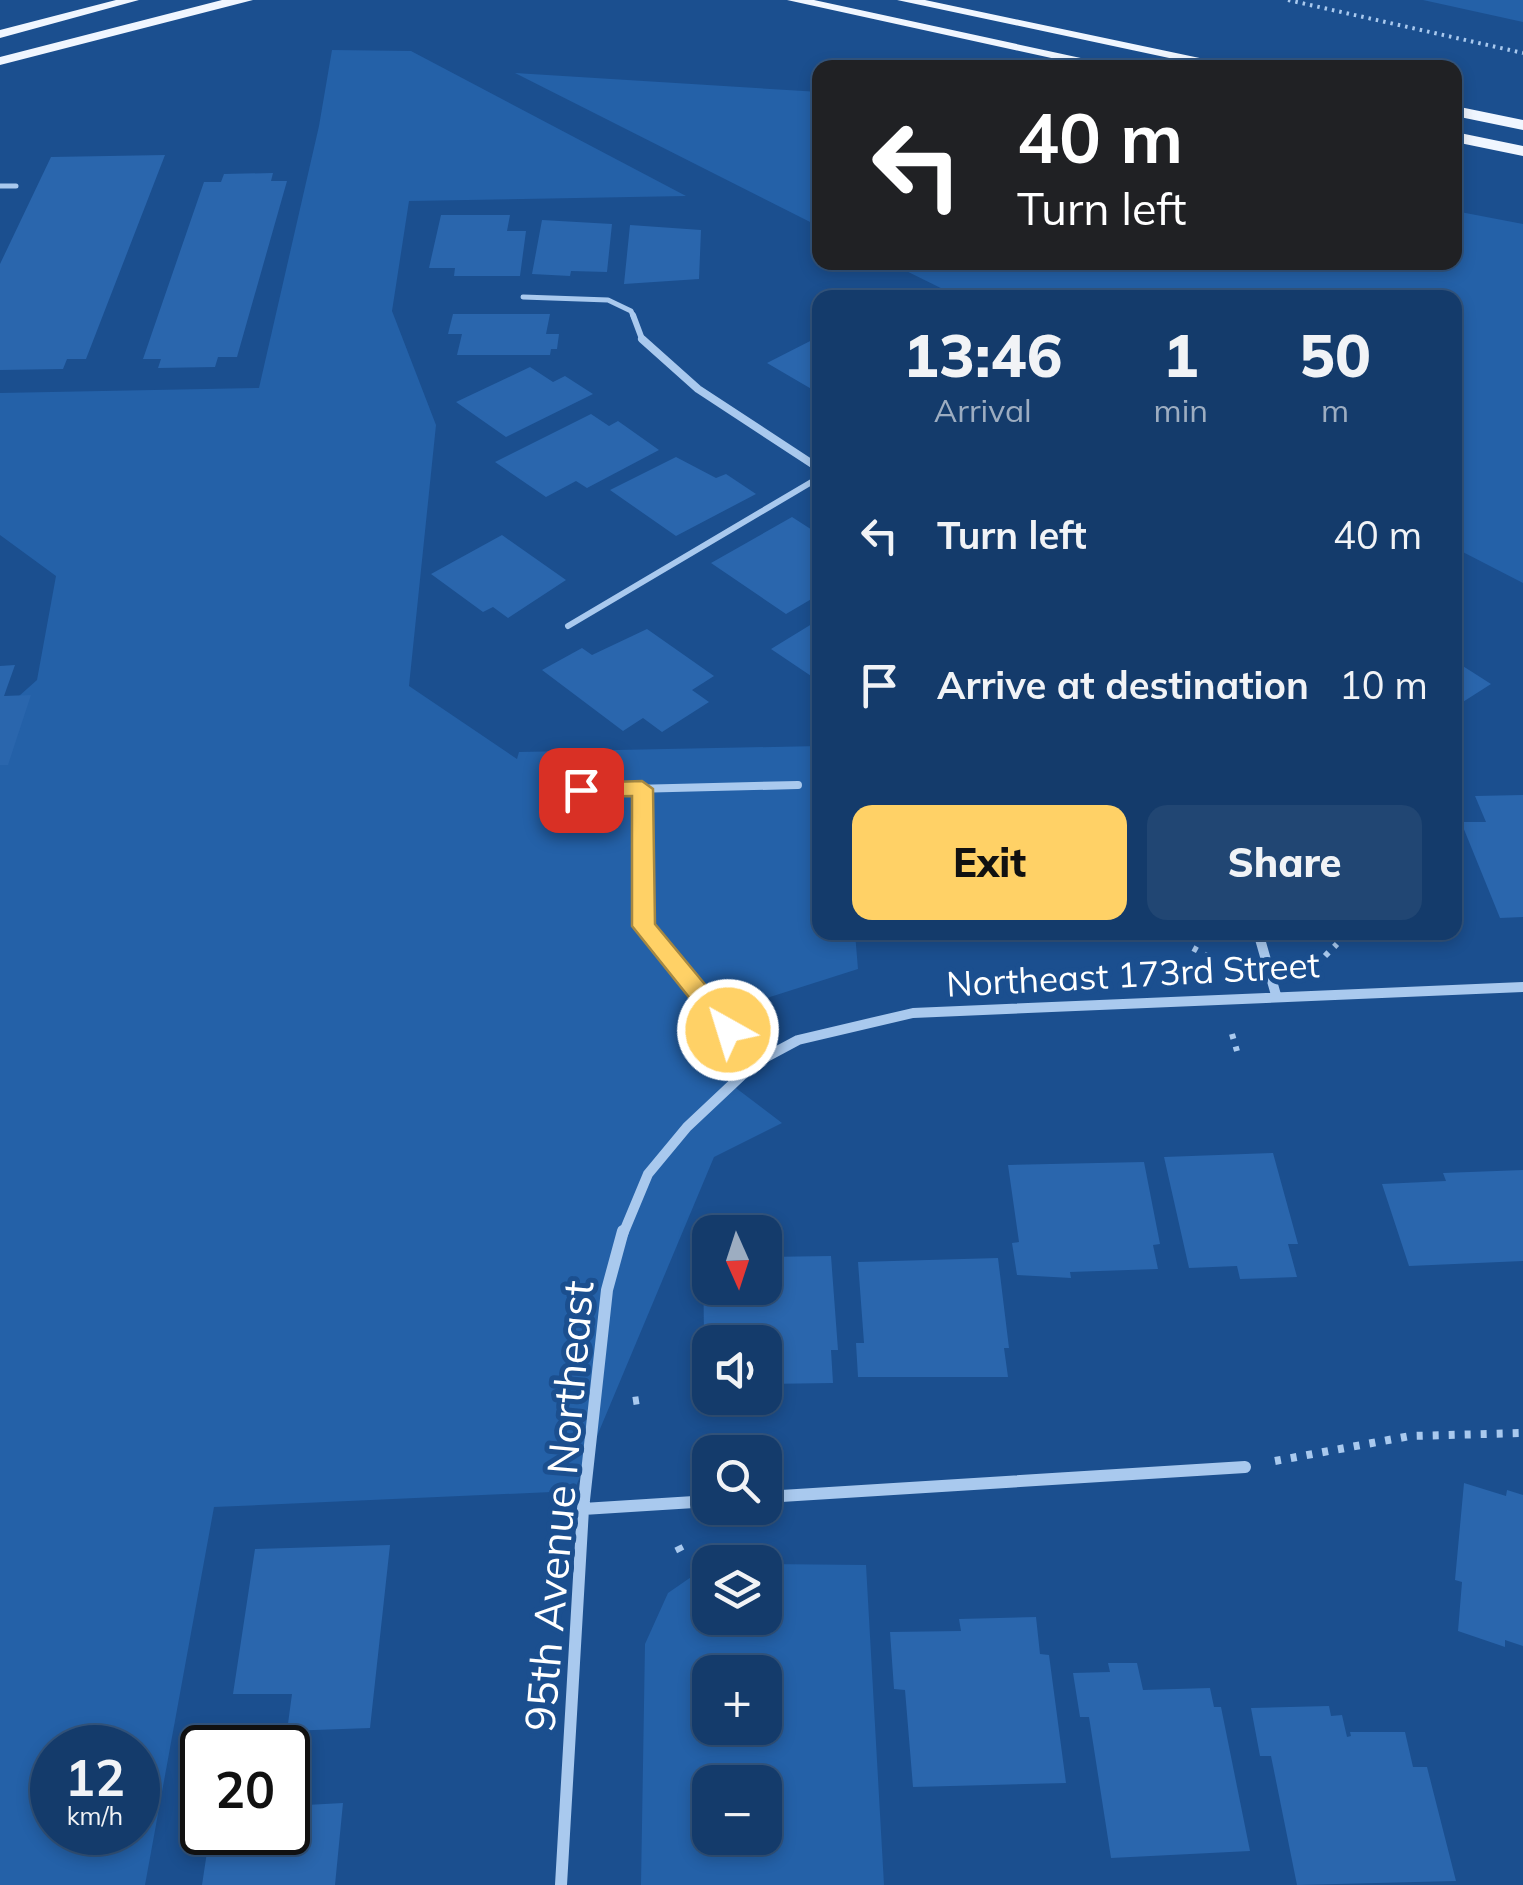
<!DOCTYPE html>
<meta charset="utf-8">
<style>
:root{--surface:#143b6b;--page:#214673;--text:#f1f3f6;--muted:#9dadc1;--line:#33557e;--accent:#ffd166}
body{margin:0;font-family:Mulish,sans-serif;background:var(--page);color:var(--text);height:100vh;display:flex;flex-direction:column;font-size:38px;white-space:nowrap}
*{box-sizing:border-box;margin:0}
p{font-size:32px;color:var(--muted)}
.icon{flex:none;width:55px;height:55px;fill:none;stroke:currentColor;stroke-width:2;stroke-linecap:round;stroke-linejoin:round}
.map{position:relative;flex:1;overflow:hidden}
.drawer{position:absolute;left:812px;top:290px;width:650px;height:650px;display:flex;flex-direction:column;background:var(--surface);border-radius:20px;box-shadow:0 5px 15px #0003,0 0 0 2px var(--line)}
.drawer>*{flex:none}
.top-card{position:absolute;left:812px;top:60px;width:650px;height:210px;border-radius:20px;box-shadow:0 5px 15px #0003,0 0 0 2px var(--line);background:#202124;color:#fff;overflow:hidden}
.needle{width:65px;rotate:177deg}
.fabs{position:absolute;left:692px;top:1215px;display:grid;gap:20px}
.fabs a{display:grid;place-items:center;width:90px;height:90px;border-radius:20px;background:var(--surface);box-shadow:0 5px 15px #0003,0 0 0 2px var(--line);font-size:50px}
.speed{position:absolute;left:30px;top:1725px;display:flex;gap:20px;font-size:50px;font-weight:700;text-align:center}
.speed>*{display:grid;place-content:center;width:130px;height:130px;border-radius:50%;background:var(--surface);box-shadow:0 5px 15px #0003,0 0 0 2px var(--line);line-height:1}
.speed small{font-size:25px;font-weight:400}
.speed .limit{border:5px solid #111;border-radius:15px;background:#fff;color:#111}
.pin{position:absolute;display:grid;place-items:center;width:85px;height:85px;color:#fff;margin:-42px;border-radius:20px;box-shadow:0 5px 15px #0006}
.me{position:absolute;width:110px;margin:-55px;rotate:321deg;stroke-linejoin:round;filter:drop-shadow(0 0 8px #0008)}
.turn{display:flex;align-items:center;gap:35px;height:210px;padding:0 40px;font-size:45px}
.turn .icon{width:130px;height:130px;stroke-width:2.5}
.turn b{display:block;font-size:70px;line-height:85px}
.eta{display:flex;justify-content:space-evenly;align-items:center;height:170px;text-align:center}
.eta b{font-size:60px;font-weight:800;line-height:70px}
.button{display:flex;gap:20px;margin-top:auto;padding:20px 40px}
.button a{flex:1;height:115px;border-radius:20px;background:var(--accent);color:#111;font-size:40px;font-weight:800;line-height:115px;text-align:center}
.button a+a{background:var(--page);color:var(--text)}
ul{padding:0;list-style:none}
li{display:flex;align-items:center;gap:30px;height:150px;padding:0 40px}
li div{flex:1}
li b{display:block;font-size:38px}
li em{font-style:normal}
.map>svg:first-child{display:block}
.green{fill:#2461a8;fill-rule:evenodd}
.building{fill:#2a66ad}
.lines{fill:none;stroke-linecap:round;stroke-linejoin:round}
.path-far2{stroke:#a9c9ee;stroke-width:4;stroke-dasharray:2.5 5;stroke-linecap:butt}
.path-far1{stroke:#a9c9ee;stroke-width:6;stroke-dasharray:5 8;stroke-linecap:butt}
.path{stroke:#a9c9ee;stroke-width:8;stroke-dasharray:6 10;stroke-linecap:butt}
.service-far2{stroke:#a9c9ee;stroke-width:5}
.service-far1{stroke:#a9c9ee;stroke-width:6}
.service{stroke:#a9c9ee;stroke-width:8}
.minor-far2{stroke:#a9c9ee;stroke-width:8}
.minor-far1{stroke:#a9c9ee;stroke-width:10}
.minor{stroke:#a9c9ee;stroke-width:12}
.primary{fill:#f0f6ff;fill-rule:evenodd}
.route{fill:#ffd166;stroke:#a68842;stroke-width:2.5}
.labels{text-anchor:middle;stroke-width:10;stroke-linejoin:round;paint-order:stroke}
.street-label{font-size:35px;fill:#fff;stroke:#1b4f8f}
.near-street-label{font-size:42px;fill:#fff;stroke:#1b4f8f}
</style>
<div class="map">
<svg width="1523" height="1885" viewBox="0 0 1523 1885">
<rect width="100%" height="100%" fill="#1b4f8f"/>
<!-- green -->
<path class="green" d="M1423,0H1523V22Z
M332,50L411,51L686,196L409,201L392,311L436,425L409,686L517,759L519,752L820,746V932L855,933L858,969L770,997L683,1048L782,1123L714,1157L574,1491L214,1507L145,1885H0V713L37,680L56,576L0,535V393L259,388L319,126ZM52,1748H138V1832H52Z
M515,73L820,92V227Z
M1455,211L1523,224V583L1455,548V298L959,297L890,263L1455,262Z
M710,1564V1618H765V1564L866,1565L884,1885H641L645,1644L668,1593ZM710,1672H765V1728H710ZM710,1782H765V1838H710Z"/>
<!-- building -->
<path class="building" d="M165,155L86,359H67L63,369L0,370V264L51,157Z
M273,173L271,181H287L237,357H218L215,367L158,368L161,359H143L204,182H221L224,174Z
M441,215H510L507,231H526L520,276H454L455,268H429Z
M542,220L612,224L607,272L571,271L570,276L532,274Z
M630,225L701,230L699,279L624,284Z
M453,314H550L546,334H559L557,349H551L550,355H457L462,334H448Z
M820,336V394L767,363Z
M530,367L553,382L565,376L593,394L506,437L456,402Z
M591,414L609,426L618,421L659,450L587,488L576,481L546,497L495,462Z
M676,457L716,478L726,474L756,494L676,536L610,490Z
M792,517L820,535V540L811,545L820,551V594L786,614L711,563Z
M502,535L566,580L508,618L493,607L483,612L431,574Z
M820,619V682L771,649Z
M647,629L714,676L692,690L709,702L662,732L643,718L623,731L542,670L582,648L592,655Z
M1455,661L1491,684L1455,707Z
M15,665L4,696L31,695L8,765H0V666Z
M1523,795V917L1500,918L1461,822H1486L1475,796Z
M1273,1153L1298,1244H1288L1297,1277L1240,1279L1237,1266L1189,1268L1164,1157Z
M1144,1162L1160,1244L1153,1245L1158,1269L1070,1272L1071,1278L1017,1275L1012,1243L1019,1242L1008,1165Z
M1523,1170V1261L1409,1266L1382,1184L1446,1181L1443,1173Z
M831,1256L838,1350H831L833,1383L765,1384V1342H710V1377L697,1378V1334H704L703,1259L710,1258V1288H765V1257Z
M998,1258L1009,1348H1004L1008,1377H858L856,1343H864L858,1262Z
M1464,1483L1506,1496L1507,1490L1523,1495V1646L1505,1640V1647L1458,1631L1462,1582L1455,1580Z
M390,1545L370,1728L287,1731L292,1694H233L255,1549Z
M1036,1617L1040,1654L1049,1655L1066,1783L913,1787L905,1690L894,1689L890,1632L961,1631L959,1619Z
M1108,1663H1137L1143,1690L1210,1688L1214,1707H1221L1250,1851L1111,1858L1089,1717H1080L1073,1673L1110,1672Z
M1329,1706L1331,1716L1342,1715L1347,1737L1351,1736L1350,1732H1405L1413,1767H1427L1456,1881L1297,1885L1271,1756H1260L1251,1708Z
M343,1803L335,1885H202L210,1832H288V1806Z"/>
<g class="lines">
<!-- path-far2 -->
<path class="path-far2" d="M1288,0L1523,53"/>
<!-- path-far1 -->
<path class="path-far1" d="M1193,948L1213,959
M1325,956L1337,944
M1232,1034L1237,1051"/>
<!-- path -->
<path class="path" d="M633,1401L646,1399
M1275,1461L1410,1436L1523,1433
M678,1546L684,1558"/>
<!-- service-far2 -->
<path class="service-far2" d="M0,186H16
M523,297L608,300L631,311L634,318"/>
<!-- service-far1 -->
<path class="service-far1" d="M633,315L642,339
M568,626L820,477"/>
<!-- service -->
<path class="service" d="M642,789L644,925L755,1063
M551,791L798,785"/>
<!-- minor-far2 -->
<path class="minor-far2" d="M642,339L698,389L820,469"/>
<!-- minor-far1 -->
<path class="minor-far1" d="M1258,932L1276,995
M623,1234L648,1174L687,1127L755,1063L798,1040L913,1013L1523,987"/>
<!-- minor -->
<path class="minor" d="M765,1497L1245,1467
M583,1509L710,1501
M561,1885L583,1509L607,1290L623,1231"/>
<!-- primary -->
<path class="primary" d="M116,0H139L0,38V30Z
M222,0H253L0,65V57Z
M787,0H814L1127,68H1097Z
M897,0H925L1247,68H1216Z
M1455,106L1523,120V130L1455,116Z
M1455,132L1523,146V156L1455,142Z"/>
</g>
<!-- route -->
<path class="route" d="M642,781L653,789L655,924L737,1023L740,1030L737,1036H720L632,926V796L581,797L571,790L581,783Z"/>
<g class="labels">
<!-- street labels -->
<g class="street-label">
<text transform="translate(1133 975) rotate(-3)" y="12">Northeast 173rd Street</text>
</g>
<!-- near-street labels -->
<g class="near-street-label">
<text transform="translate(559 1506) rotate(-85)" y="15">95th Avenue Northeast</text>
</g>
</g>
</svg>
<div class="fabs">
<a><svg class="needle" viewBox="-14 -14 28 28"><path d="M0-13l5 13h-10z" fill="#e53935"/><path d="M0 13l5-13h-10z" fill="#9dadc1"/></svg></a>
<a><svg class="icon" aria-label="sound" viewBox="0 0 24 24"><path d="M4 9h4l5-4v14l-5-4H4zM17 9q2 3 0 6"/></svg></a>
<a><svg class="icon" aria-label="search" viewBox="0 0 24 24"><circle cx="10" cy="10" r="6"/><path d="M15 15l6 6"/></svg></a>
<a><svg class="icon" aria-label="layers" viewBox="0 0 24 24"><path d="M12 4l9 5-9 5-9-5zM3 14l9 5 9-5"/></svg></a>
<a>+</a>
<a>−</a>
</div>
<div class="speed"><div>12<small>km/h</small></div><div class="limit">20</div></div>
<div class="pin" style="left:581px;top:790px;background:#d93025"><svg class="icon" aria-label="arrive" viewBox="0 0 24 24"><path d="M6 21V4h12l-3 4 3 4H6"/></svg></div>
<svg class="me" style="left:728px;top:1030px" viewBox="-20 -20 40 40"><circle r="17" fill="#ffd166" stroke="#fff" stroke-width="3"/><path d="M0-11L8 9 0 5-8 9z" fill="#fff"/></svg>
<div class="top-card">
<div class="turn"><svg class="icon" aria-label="left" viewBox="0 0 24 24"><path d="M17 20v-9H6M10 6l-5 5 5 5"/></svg><div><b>40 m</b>Turn left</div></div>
</div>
<section class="drawer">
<div class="eta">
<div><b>13:46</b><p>Arrival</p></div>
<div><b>1</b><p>min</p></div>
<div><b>50</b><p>m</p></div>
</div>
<ul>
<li><svg class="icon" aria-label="left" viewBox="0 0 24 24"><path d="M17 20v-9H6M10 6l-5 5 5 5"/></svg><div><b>Turn left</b></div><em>40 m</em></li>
<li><svg class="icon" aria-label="arrive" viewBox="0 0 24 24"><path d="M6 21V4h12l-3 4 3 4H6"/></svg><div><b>Arrive at destination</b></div><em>10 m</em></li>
</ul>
<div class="button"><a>Exit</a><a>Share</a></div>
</section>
</div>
